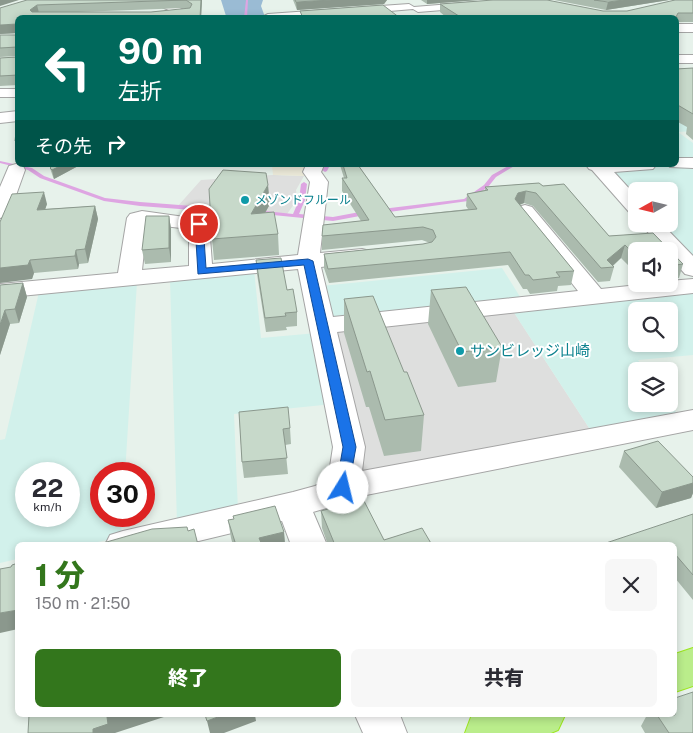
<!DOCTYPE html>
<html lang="ja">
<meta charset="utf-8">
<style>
:root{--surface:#fff;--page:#f7f7f7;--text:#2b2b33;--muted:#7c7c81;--accent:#33761c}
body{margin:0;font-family:"Public Sans","Noto Sans JP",sans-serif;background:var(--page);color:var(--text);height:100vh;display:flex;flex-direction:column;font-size:19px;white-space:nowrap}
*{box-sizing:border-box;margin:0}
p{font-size:16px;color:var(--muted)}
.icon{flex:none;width:28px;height:28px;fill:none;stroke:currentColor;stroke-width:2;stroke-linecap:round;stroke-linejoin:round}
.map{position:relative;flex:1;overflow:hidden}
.sheet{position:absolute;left:15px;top:542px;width:662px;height:175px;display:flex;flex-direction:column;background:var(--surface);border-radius:8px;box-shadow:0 2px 8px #0003}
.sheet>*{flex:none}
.banner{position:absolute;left:15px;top:15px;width:664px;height:152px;border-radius:8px;box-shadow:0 2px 8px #0003;background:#00695c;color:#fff;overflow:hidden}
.needle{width:32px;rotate:262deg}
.controls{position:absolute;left:628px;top:182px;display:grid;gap:10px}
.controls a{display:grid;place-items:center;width:50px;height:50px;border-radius:8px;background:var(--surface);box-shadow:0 2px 8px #0003;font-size:25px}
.speed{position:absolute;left:15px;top:462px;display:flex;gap:10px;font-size:25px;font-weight:700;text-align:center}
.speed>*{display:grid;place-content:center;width:65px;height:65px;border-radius:50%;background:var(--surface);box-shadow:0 2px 8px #0003;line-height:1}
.speed small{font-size:12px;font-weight:400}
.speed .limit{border:8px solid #d22;background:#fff;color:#111}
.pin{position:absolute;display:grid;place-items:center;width:42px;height:42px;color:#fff;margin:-21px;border:2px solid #fff;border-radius:50%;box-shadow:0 1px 5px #0007}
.me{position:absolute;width:55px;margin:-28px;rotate:9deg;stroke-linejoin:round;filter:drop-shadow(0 0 4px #0008)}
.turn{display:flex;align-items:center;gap:18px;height:105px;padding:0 20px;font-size:22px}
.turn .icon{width:65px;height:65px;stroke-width:2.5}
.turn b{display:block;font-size:35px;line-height:42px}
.then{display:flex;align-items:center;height:48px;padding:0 20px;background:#0003;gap:10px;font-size:19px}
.round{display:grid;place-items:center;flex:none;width:52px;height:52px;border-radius:8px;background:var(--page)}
.headline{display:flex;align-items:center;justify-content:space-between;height:85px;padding:0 20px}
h1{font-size:30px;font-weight:800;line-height:38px;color:var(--accent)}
.cta{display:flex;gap:10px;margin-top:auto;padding:10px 20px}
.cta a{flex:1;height:58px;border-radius:8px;background:var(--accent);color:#fff;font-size:20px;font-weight:800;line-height:58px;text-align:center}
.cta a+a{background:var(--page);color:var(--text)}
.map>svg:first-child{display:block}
.residential{fill:#dedfde}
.industrial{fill:#ecead9}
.farmland{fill:#d2f1eb;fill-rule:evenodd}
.forest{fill:#9abbd4}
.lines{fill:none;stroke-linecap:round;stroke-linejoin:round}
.stream{fill:#dea5e2;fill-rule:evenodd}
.minor-casing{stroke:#a5a5a5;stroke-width:2}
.highway-casing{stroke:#9ce71d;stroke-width:2}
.minor{fill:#fff;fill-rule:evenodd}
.highway{fill:#baed8b;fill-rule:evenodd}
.wall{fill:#abbbae;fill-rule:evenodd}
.shaded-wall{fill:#8b988d}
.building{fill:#c7d9ca;stroke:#8b988d;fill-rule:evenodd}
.route{fill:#1a73e8;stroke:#114b97}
.culture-dot{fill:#0f9aa8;stroke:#fff;stroke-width:2}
.labels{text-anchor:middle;stroke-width:4;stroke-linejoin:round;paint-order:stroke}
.far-culture-label{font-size:12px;fill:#0d838f;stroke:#fff;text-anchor:start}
.culture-label{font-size:15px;fill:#0d838f;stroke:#fff;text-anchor:start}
</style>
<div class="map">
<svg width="693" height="733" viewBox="0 0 693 733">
<rect width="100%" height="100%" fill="#e7f2eb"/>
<!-- residential -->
<path class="residential" d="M273,175L304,176L296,190L297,200L287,214L177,207L201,180Z
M511,308L593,434L359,472L334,327Z"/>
<!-- industrial -->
<path class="industrial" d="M272,165H310L304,176L273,175Z"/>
<!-- farmland -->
<path class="farmland" d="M676,108L693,131L678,132L693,143V160L676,161Z
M693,165V264L655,224H669V191H636V204L608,174L613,169Z
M502,268L522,300L330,321L321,286Z
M254,270L261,338L317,333L333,404L234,414L238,511L177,524L170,279Z
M137,282L125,474H101V516H122L121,537L84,545H18L17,559L0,563V440L5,439L39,292ZM26,474H69V516H26Z
M693,289V355L638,360L646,371H636V404L669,402L680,418L593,434L511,308ZM636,311H669V344H636Z"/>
<!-- forest -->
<path class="forest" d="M221,0H263L261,6L265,17H243L242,15L226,16Z"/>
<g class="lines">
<!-- stream -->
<path class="stream" d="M246,0H248L247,18H244Z
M0,161L32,168L44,176L105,198L140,202L219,208L222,210L219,212L140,206L104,201L40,178L28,170L0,163Z
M326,165H330L327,171L325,172L322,170Z
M510,165H516L496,177L488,187L468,201L382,213L379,211L382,209L464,199L484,185L492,175Z
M304,182L307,184L305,200L299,214L333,217L365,211L368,213L365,215L333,221L263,214L262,213L265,211L293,214L299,200L301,184Z"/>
<!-- minor casing -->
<g class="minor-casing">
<path id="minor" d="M146,0H161L203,18H187Z
M476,2L480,3L481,5L480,7L418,12L413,9L308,18L262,17L268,14L409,4L414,7Z
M676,24H693V32H676Z
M676,55H693V63H676Z
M0,89H18V97H0Z
M18,111V121L0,123V113Z
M676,158H693V168L670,167L668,165H676Z
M16,164L23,166L25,170L10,212L7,216L0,218V187L9,166Z
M306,165H324L321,172L328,182L320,253L362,249L370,251L373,256L370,261L321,267L333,317L578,291L515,211L518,207L525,205L532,207L601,289L647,284H669V281L693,279V293L337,332L365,447L362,471L693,410V430L351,498L337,505L313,512L327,545H291L282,521L182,545H105L110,535L123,531L293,492L315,486L328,480L333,447L298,269L0,298V284L118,273L127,218L130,214L142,211L206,220L209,224L212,264L298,255L310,182L303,172ZM147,224L189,229V266L142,270Z
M586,165H656L653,169L614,172L636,196V214L629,212L592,170L589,169Z
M641,224H662L693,256V276L685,274L669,256V251H664Z
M355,715H400L407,733H363Z"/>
</g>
<!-- highway casing -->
<g class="highway-casing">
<path id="highway" d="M693,648V686L675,692V654Z
M477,715H565L558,730L551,733H465L471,717Z"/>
</g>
<!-- minor -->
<use href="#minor" class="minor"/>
<!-- highway -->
<use href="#highway" class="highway"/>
</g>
<!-- wall -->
<path class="wall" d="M27,0H202L201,18H18V85L0,86V58L17,57V56L0,57V36L17,35V33L0,34ZM186,8L187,9L151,12H78Z
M293,0H387L384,4L297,10Z
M421,0H478L427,4Z
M554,0H669L606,10Z
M672,0H693V22H676V18H447L440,12V4L603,11H627L673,1Z
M693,68V140L686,134L687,127L676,121V69Z
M18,132V150L15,141Z
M53,165H80L54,179L53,177L50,168Z
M340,165H358L395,217L468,209L466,206L467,194L485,190V187L539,183L543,186L564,184L609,236L653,233L683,264L679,278L669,279V251H636V273L621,258L613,266L614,267L610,281L598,282L533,206L524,203L520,205L574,271L571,285L558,286L557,291L530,294L527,289H523L508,265L329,283L324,268V254L423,244L430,243L422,240L322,250V236L323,225L361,221L342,191V178H344Z
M12,194L47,204L45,209L95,206L98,219L88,263L79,264L78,269L34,273L32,279Z
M270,204L265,213L278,234L279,255L214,260L212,239Z
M169,216L171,229V262L145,264L142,250Z
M256,260L287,290L297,312V326L286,327L287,330L266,332L257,274Z
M23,283L27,297L19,323L10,324L0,355V285Z
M431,290L502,347L496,382L458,387L428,324Z
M344,299L404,372L424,415L421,451L384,456L369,407H366L344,333Z
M239,412L290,428L291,444L285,445L288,474L244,478L242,462Z
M624,451L693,477V493L691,498L656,508L619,467Z
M321,511L384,540L432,545H328L322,528Z
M693,514V600L675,578V545Z
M228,520L284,532L285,545H233L231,538Z
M647,715H675L693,733H645L641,726Z"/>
<!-- shaded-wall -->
<path class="shaded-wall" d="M0,0H19L0,6Z
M201,0H202L201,18H200Z
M332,0H387L384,4L297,10L296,2Z
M427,0H478L427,4Z
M624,0H669L606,10L608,2Z
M37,5L39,13L32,18L30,10Z
M17,24L18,33L0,34V25Z
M62,165H80L54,179L52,170Z
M268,185L270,204L253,234L251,214Z
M526,191L524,203L516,206L515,199L518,193Z
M44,192L47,204L41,222L37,210Z
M95,206L98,219L88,263L85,249Z
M169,216L171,229V262L169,248Z
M625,245L621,258L611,267L607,260Z
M76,250L79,264L78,269L75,256Z
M30,260L34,273L32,279L0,283V268Z
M23,283L27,297L19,323L15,309Z
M5,310L10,324L0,355V325Z
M693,483V493L691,498L656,508L662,492Z
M284,532L285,545H260L259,538Z
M18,610V629L0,633V613Z
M112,715H170L115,733H93V729L107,717Z
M223,715H255L256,721L224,733H210L207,721Z"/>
<!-- building -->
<path class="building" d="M27,0H201L200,18H18V75L0,76V58L17,57V47L0,48V35H17V24L0,25V8ZM186,0L192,4L190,8L151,12H32L30,10L37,5Z
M295,0H332L296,2Z
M493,0H547L603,11H627L675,0H693V13H678L676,17L666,18H462L440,4Z
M594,0H624L608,2Z
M383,5L400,18H303L300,11Z
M693,68V114L676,104V69Z
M16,132H18V142L15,141Z
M53,165H62L52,170L50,168Z
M343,165H358L395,217L477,209L467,194L488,190L485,187L539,183L543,186L564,184L609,236L653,233L683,264L669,266V251H636V256L625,245L607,260L614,267L601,268L536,193L526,191L518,193L515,199L574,271L556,272L560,277L533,280L529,275H525L510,252L328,269L324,254L423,244L432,242L436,237L433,230L423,227L322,236L323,225L369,220L342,178H347Z
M223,170L266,173L268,185L251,214L274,212L278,234L212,239L209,189Z
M44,192L37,210L95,206L85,249L76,250L75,256L30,260L28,265L0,268V222L12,194Z
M146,216H169V248L142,250Z
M281,258L287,290L293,289L297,312L285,313L286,316L265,318L256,260Z
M23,283L15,309L5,310L0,325V285Z
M466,287L502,347L462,352L431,290Z
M373,296L404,372H407L424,415L385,420L370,371L367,372L344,299Z
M288,407L290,428L283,429L287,458L242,462L239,412Z
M658,441L693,477V483L662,492L624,451Z
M363,499L384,540L422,528L432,545H335L321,511Z
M275,506L284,532L259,538L262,545H236L228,520L234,519L233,516Z
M693,514V575L675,554V545H600Z
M187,527L188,531L194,529L198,545H96L152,529Z
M18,563V610L0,613V569L11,567L12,565Z
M693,692V733H669L657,715H675V698Z
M29,715H112L107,717L108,724L93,729V733H28Z
M205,715H223L207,721Z"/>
<!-- route -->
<path class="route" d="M199,221L203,224L206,268L308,259L313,261L356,447L348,491H338L336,488L343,447L304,265L198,274L195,224Z"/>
<!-- markers -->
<g class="culture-dot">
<circle cx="245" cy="200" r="5"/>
<circle cx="460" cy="351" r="5"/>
</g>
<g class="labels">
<!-- far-culture labels -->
<g class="far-culture-label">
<text x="255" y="204">メゾンドフルール</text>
</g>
<!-- culture labels -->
<g class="culture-label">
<text x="470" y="356">サンビレッジ山崎</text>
</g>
</g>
</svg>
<div class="controls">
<a><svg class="needle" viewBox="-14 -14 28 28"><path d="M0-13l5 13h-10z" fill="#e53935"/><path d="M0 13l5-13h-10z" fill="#7c7c81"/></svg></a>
<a><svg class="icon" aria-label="sound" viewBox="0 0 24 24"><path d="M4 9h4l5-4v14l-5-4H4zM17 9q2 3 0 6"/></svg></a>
<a><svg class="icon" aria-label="search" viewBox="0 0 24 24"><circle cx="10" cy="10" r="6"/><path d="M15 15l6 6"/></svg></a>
<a><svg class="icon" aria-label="layers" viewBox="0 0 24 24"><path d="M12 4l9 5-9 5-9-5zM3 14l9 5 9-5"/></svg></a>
</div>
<div class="speed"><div>22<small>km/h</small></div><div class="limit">30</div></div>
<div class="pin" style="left:199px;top:224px;background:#d93025"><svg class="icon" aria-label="arrive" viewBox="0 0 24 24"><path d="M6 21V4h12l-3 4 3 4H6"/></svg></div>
<svg class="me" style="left:343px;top:488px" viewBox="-20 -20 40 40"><circle r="19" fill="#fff"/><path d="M0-13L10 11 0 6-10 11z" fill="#1a73e8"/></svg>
<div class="banner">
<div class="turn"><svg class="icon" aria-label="left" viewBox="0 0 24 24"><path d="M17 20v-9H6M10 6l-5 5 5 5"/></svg><div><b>90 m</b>左折</div></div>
<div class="then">その先<svg class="icon" aria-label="right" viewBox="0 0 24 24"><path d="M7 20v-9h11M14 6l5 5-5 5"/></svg></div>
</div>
<section class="sheet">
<div class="headline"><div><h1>1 分</h1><p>150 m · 21:50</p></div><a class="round"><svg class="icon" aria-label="close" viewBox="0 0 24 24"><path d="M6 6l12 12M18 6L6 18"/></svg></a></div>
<div class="cta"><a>終了</a><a>共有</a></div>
</section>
</div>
